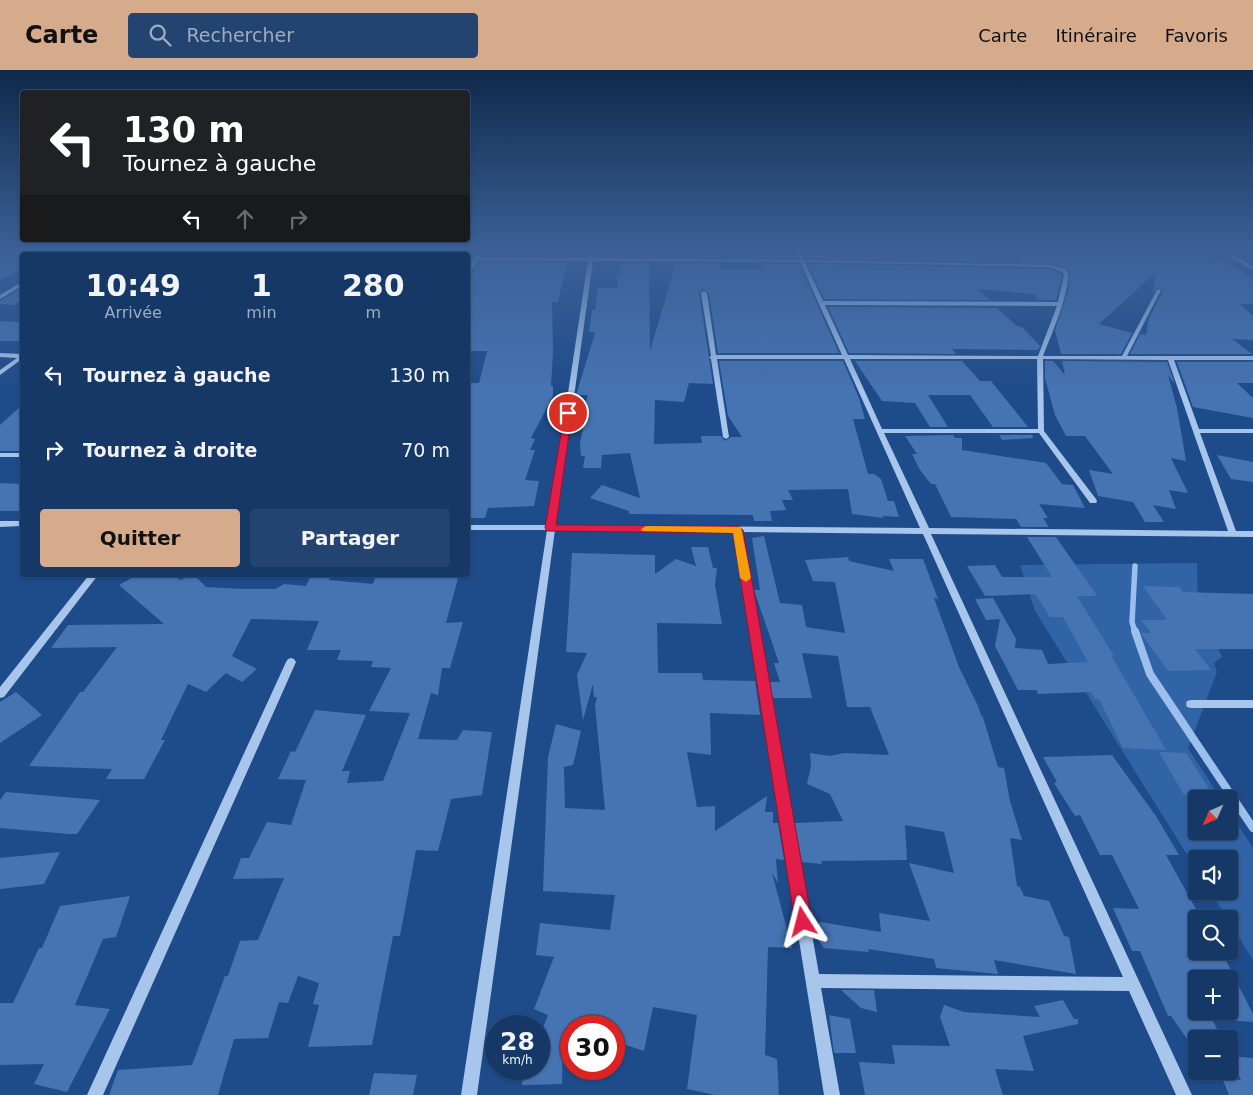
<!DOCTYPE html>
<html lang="fr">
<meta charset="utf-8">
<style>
:root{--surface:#163867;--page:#234370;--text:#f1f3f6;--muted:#9eacc0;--line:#35527b;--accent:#d6ab8b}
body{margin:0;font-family:"DejaVu Sans",sans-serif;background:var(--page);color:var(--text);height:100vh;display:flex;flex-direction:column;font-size:19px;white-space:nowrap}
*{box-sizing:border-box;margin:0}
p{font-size:16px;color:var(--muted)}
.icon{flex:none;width:28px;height:28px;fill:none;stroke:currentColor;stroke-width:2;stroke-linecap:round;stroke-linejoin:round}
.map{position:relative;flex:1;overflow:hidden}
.side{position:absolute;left:20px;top:182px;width:450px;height:325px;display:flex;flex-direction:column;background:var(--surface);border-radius:5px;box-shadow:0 1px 4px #0004,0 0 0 1px var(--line)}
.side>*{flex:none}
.banner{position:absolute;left:20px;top:20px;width:450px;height:152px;border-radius:5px;box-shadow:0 1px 4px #0004,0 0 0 1px var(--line);background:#202124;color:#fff;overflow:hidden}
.needle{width:32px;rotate:225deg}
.fabs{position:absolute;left:1188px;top:720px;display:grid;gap:10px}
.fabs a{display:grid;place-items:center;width:50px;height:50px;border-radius:5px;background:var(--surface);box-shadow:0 1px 4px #0004,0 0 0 1px var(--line);font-size:25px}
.speed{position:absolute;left:485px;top:945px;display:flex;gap:10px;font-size:25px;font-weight:700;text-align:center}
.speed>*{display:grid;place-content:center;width:65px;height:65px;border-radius:50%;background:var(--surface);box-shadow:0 1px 4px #0004,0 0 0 1px var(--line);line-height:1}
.speed small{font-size:12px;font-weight:400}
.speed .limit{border:8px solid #d22;background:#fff;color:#111}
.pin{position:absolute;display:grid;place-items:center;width:42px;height:42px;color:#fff;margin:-21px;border:2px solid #fff;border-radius:50%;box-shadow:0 1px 5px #0007}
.me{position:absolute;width:55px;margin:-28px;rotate:351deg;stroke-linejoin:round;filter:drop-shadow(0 0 4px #0008)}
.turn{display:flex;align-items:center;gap:18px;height:105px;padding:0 20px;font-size:22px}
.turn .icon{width:65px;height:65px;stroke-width:2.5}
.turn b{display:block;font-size:35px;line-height:42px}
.lanes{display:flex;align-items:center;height:48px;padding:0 20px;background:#0003;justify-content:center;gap:25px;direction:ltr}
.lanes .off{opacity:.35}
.eta{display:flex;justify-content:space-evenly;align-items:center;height:85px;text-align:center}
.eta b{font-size:30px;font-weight:600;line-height:35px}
.action{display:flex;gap:10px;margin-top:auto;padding:10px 20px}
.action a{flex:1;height:58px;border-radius:5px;background:var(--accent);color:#111;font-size:20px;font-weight:600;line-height:58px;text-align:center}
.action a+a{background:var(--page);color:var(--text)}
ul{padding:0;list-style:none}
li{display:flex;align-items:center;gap:15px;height:75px;padding:0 20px}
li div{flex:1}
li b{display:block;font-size:19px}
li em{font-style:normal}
header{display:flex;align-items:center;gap:30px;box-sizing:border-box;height:70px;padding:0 25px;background:var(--accent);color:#111}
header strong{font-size:24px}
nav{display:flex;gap:28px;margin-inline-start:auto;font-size:18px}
.search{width:350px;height:45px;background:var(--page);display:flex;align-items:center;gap:12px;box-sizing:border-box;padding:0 18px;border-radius:5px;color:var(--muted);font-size:19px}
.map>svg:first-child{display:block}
.green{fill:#3164a7}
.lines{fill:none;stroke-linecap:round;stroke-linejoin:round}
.stream-far1{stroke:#9cc0ed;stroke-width:5.5}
.stream{stroke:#9cc0ed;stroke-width:8}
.building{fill:#4674b2}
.minor{fill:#a8c5ec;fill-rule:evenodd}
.route{fill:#e11d48;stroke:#92132f}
.slow{fill:#f59e0b}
</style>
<header>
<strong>Carte</strong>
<div class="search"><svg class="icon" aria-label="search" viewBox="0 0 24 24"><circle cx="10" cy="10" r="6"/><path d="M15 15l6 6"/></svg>Rechercher</div>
<nav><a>Carte</a><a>Itinéraire</a><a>Favoris</a></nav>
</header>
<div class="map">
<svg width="1253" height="1025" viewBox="0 0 1253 1025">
<rect width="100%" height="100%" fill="#1e4b89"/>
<!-- green -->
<path class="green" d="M1197,493L1198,536L1222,587L1214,593L1217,602L1188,678L1221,729H1196V761H1229V741L1253,778V890L1210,821H1229V789H1196V799L1035,541L1020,495Z"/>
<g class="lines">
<!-- stream-far1 -->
<path class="stream-far1" d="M1135,496L1132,552L1135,562"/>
<!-- stream -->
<path class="stream" d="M1135,561L1150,604L1253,758"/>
</g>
<!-- building -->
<path class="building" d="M0,180H60L50,185H22V199L0,210Z
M486,180H568V186H482Z
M618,180H648L649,187L619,186Z
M696,180H716L717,187H698Z
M757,180H793L796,188H759Z
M801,180H972L982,192L805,188Z
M1013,180H1084L1105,183V180H1149L1146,186L1219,188L1253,209V234H1240L1253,246V270L1232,269L1252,284H1130L1140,264L1146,265L1149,248L1163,221L1158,217L1153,224L1156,202L1099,254L1132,263L1121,284H1061L1055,260L1069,218V200L1050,193H1022Z
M479,192L567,193L558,232H552L553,282L551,316H553V326L531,368L535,369L530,380H535L525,410L539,411L534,436L488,438L485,448H468V313H479L487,281H468V205L472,204Z
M619,193H649L650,281L676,193H719L720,199H763L761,194H799L839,283H718L709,223L703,219L699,223L713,314L689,313L684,332L655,330L654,374L702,373L701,366H721L725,371L731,367H742L728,346L719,291H843L859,328L865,349H853L868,404H874L881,409L888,431H894L899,447L883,446V448L852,444L848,419L788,420L793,430H782L786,440L770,441L772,451H754L753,445L629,444V441L590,428L602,415L640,428L630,383L602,385L601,398H583L585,386H581L580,373L586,344H582L588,325H576L595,263L589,261L592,240H595L598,218H618L616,204H621Z
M808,194L1049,199L1062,205L1056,230H1038L1034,224L978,219L989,230L824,229Z
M20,219L22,220V229L14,235L0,234V231Z
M828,237L997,238L1017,256L1022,257L1040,276L1038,280L952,279L956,284L849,283Z
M0,251L22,252V271H0Z
M855,291H962L980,311H991L1028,357H993L970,325H928L948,357H930L915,333L882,331Z
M1045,291H1053L1065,305L1062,291L1167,292L1175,314L1168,305L1177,338L1186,391L1171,388L1188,423L1169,420L1176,439L1153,435L1164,452H1145L1133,432L1098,426L1089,400L1113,404L1085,366H1066L1055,345L1045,308Z
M1177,292H1253V313H1237L1253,328V348L1193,337Z
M22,335V381H0V355Z
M953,365L955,368H962V380L1046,393L1062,414L1073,415L1085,438L1039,434L1048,448H1043L1049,457H1021L1016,449L951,447L935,414H931L920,400L912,384H917L905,366Z
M999,365H1032L1033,368L1002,370Z
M1217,385L1253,392V412L1231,409Z
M0,413L22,414V441H0Z
M764,466L780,533L802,535L806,557L845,563L835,512L813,511L805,490L848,487L849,491L894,501L889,489H923L938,529L934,528L959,597L978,636L982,648V644L998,697L1004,698L1010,731L1022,770L1010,768L1017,816L1020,817L1024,826L1049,831L1064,866L1069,867L1076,904L994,890L998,904L936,898L934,889L868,879L869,882L824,878L814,864L820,852L881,862L879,843L930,851L909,793L954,803L944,762L905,755L907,790L821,791L822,794L801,792L794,753L843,751L830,724L807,714L811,696L810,683L830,686L844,683L889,685L870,637H847L838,586L802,583L812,628H772L769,612H780L774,593H779L754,520H760L752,468Z
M1027,467H1056L1097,526H1077L1114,586L1111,585L1166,680L1123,678L1099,629H1095L1091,622L1038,624L1036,620H1018L995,576L1000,549L986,550L975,529L993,528L1016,569L1015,578L1042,580L1048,594L1088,592L1063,547H1050L1035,524L985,526L967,496L995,495L1002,507H1052Z
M691,477H708L713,498H717L715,515L722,554L657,553L658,603H702L703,610L755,611L760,645L710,643L711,685L687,682L697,737L715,736V761L767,726L765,742H773V753H778L784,790L776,789L778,813L772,803L792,878L768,877L765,985L777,989L779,1025H715L687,1019L697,945L653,937L644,981L614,971V956H571V969L563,966L562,1014L522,1015L523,999H539V968L548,945L534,939L554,887L536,885L540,853L610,860L615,825L543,821L548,687L556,654L581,661L573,695L564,697L565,738L605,740L595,635L597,627H594L593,614L583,650L577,605L587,583L566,582L572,483L655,485V504L676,489L696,496Z
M137,505H174L180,510L194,505L206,517L243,519H275L284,514L306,516L311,505H330L329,510L373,514L376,505L458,508L446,553L463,552L450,598H442L438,625L431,623L418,669L457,670L463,660L492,662L482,725L451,729L438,781L416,780L400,866H393L372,975L308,977L319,935L313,934L319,913L298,906L288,933L279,932L268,968L234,969L218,1025H109L118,1000L192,995L225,906H228L240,871L258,870L284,808L233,809L241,788H249L267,752L291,755L306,710L278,709L291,681L295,682L315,640L366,645L342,701H350L347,713L383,711L410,643L369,641L391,598L371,597L373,591L337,590L341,580H307L319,551L251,549L232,586L257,599L242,612L226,603L206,622L188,614L161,670H165L144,709H106L112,699L29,696L80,622H83L117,577L51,578L68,555L164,554L119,515Z
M1143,516L1180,517L1183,522L1253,524V579H1195L1211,600L1168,601L1141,563H1151L1141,550H1167Z
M16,622L42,645L0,673V632Z
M1159,682L1186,683L1213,725H1184Z
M1112,685L1156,746L1179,785H1166L1196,839V881H1221L1253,944V952L1229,950V909H1196V941H1208L1222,969H1187L1171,946H1168L1140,881H1132L1113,838L1139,839L1112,785H1100L1080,745L1075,746L1054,713L1057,712L1043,687Z
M6,722L100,730L77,764H69L0,758V730Z
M60,782L44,814L0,819V788Z
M130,826L116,867L103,869L75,935L110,939L67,1022L34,1014L44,994L0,995V933H13L39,878H42L60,836Z
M841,920H874L877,942L861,938Z
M1063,930L1074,949H1078V954L1023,966L1034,1001L995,999L1003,1025H865L859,992L895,994L892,975L950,976L940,947L944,935L964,942L1040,947L1034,936Z
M829,945L850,949L856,983H834Z
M1229,986L1253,988V1025H1229L1222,1008L1241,1010Z
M374,1003L417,1005L413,1025H369Z"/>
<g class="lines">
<!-- minor -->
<path class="minor" d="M87,180H92L86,185H81Z
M161,180H166L161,185H156Z
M367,180H372L368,185H364Z
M480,180H484L479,188H588L590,180H594L593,188L799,190L795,180H799L804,190L1049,195L1067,200C1073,216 1050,268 1043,286H1122L1157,220L1159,219L1161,220L1127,286H1253V290H1174L1199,359H1253V363H1200L1236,461H1253V467L931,464L1192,1025H1176L1129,921L821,918L840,1025H824L733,462L555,460L477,1025H461L547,460H468V455H548L588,191L478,190L470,203H468V199L473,190H468V188H475ZM593,191L800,192L842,285H716L707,223L704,221L701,223L711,286L709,287L711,289L723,367L726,369L729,367L717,289H844L920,458L556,455ZM805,192L1049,197L1063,202L1064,205L1058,232L823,231ZM825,235L1057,236L1038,286L848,285ZM850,289H1037L1038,359H882ZM1043,289L1168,290L1228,461L929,458L884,363H1039L1090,433H1096L1097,431L1096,429L1044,361ZM741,462L923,464L1123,907L819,904Z
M1219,180H1225L1253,197V200Z
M20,213H22V216L0,229V225Z
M0,283L22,284V289L0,305V300L17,288L0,287Z
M0,383H22V387H0Z
M0,451H22V456L0,457Z
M89,505H98L4,627L0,628V617Z
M291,588L294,589L296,592L103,1025H87L286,592L288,589Z
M1191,630H1253V638H1191L1187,637L1186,634L1187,631Z"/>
</g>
<!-- sky -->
<linearGradient id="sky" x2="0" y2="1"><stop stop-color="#10294b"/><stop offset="0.56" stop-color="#3b6197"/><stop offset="1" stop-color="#3b6197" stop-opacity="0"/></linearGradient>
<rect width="1253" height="324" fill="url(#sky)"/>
<!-- route -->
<path class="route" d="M565,341L572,343L556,455L738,456L743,460L812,852L809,858L803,861L797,858L795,852L733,463L547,461L545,458Z"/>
<!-- slow -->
<path class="slow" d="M646,456L741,457L751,508L746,512L740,508L733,463L642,461L641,459Z"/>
</svg>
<div class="fabs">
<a><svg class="needle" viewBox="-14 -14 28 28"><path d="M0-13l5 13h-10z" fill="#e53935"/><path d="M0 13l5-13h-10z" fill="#9eacc0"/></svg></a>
<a><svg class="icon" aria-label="sound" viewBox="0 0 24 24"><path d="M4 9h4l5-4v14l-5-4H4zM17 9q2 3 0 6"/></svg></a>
<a><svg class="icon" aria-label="search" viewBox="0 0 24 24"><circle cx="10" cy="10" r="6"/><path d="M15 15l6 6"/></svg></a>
<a>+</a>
<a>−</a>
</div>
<div class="speed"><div>28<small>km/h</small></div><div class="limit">30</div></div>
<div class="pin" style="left:568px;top:343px;background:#d93025"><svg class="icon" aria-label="arrive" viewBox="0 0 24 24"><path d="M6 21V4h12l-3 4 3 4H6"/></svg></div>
<svg class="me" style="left:803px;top:852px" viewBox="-20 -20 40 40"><path d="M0-17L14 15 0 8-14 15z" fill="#e11d48" stroke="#fff" stroke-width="4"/></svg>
<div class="banner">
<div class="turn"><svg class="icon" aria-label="left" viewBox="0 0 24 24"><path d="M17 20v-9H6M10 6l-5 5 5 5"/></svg><div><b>130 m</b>Tournez à gauche</div></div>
<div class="lanes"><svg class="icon" aria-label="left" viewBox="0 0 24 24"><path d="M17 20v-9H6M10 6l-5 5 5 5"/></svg><svg class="icon off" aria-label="ahead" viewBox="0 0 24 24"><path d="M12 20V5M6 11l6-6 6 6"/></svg><svg class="icon off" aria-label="right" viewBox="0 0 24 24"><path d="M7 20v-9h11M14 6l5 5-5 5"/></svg></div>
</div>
<section class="side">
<div class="eta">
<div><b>10:49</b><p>Arrivée</p></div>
<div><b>1</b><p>min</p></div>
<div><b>280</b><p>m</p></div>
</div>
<ul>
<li><svg class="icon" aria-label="left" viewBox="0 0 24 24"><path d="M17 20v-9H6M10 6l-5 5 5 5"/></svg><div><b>Tournez à gauche</b></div><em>130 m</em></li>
<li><svg class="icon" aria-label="right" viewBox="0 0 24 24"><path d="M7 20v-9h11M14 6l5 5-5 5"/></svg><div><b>Tournez à droite</b></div><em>70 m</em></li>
</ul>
<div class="action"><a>Quitter</a><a>Partager</a></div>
</section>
</div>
